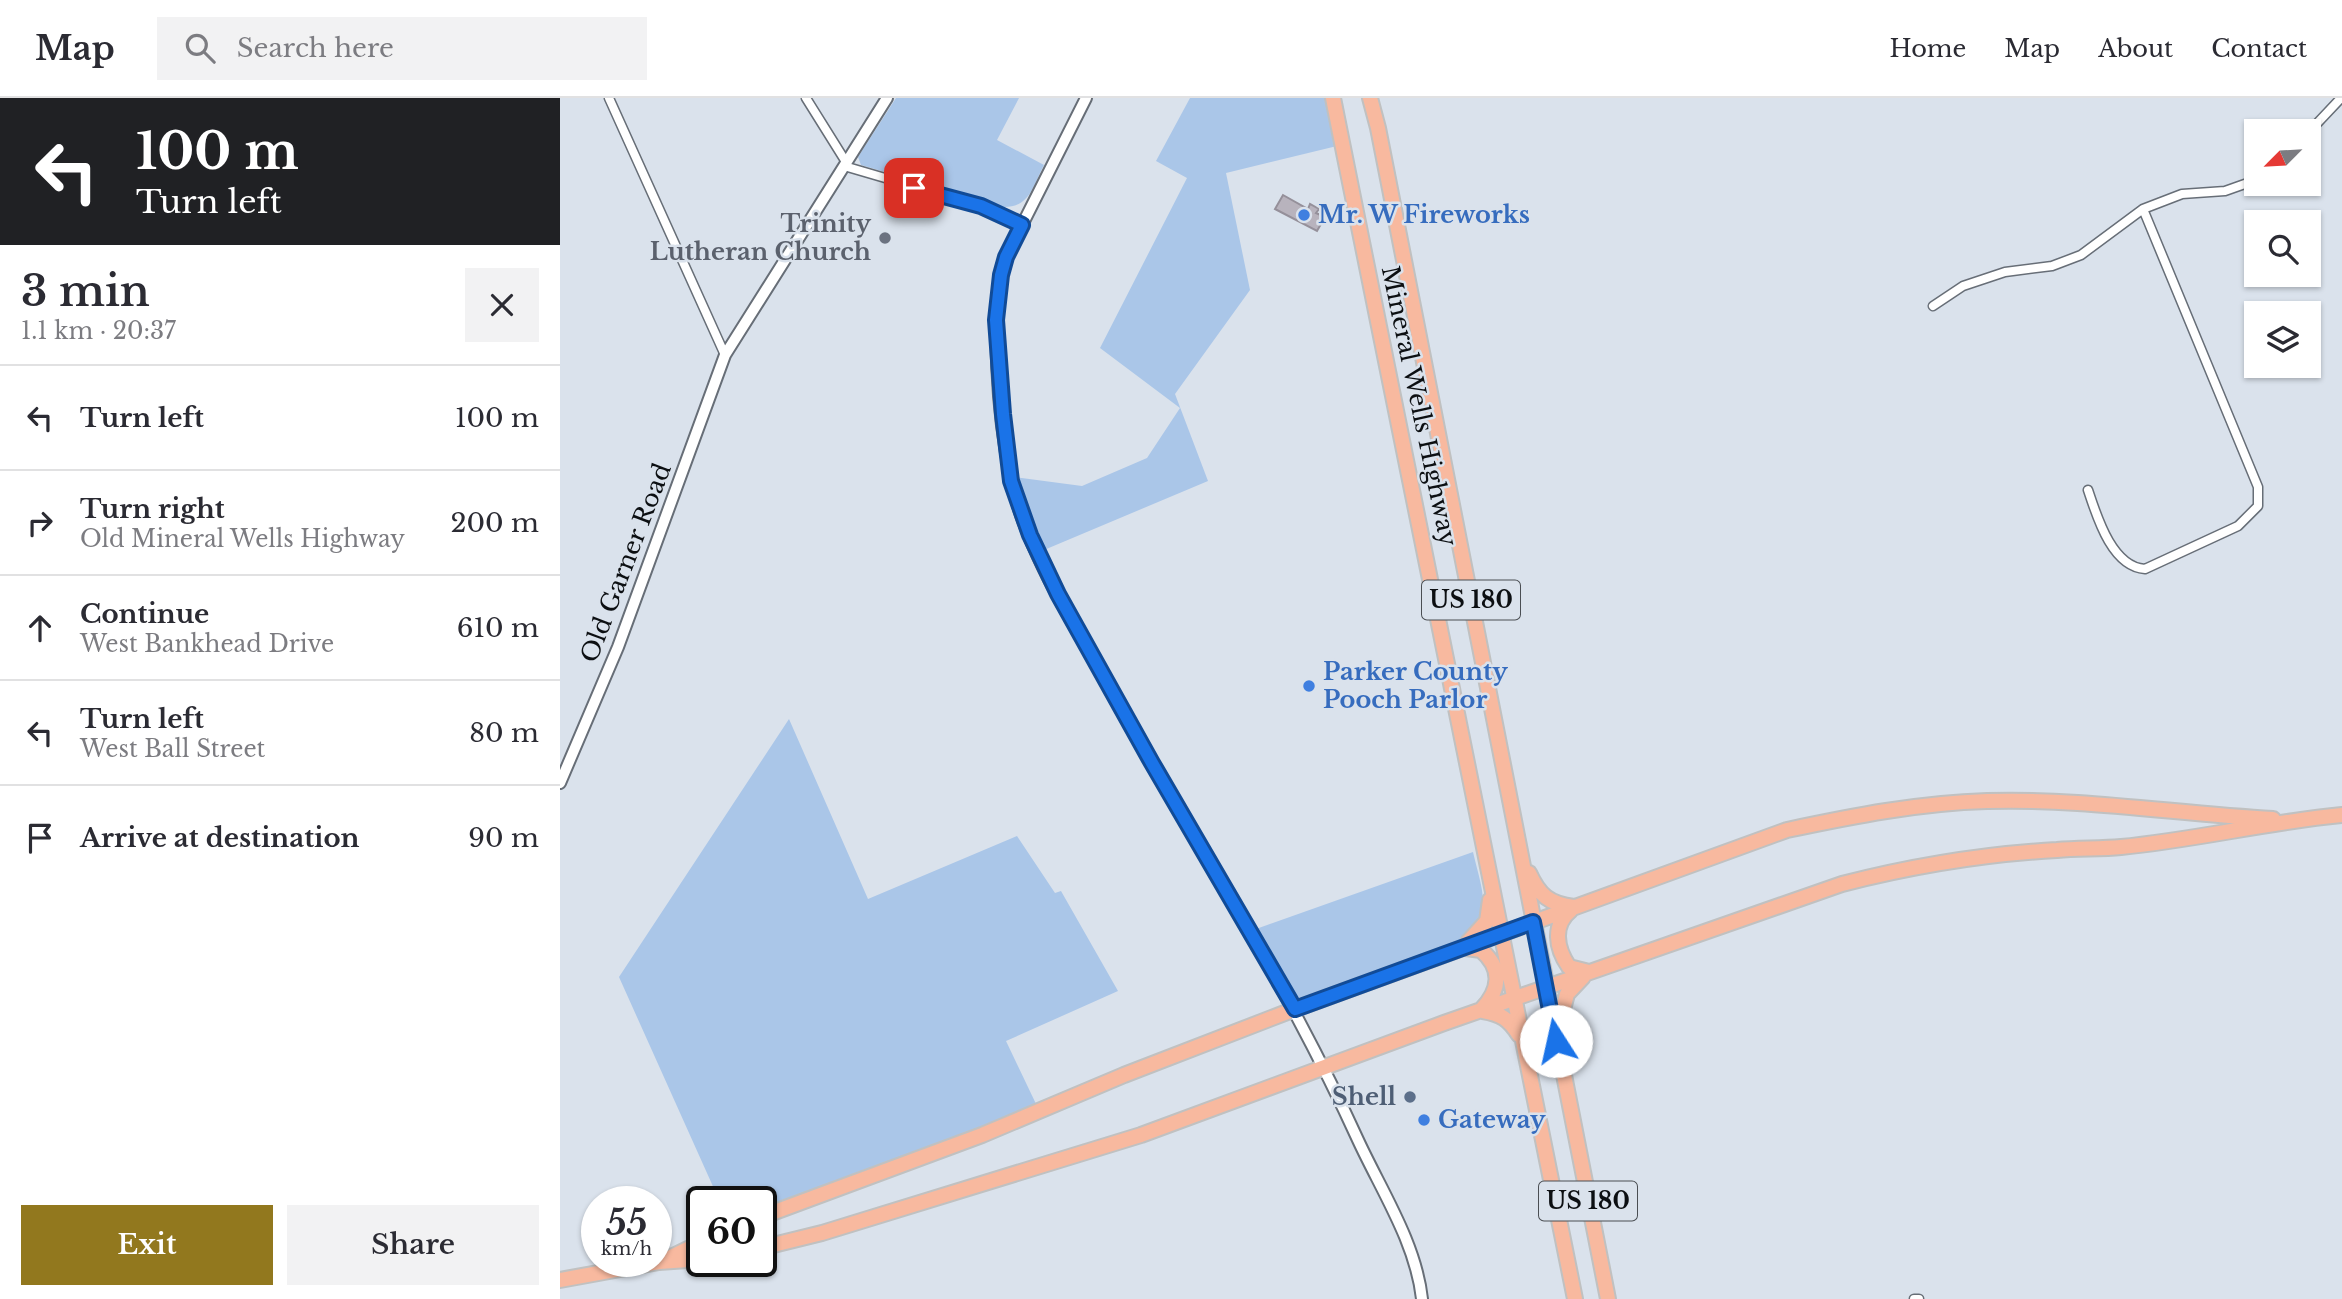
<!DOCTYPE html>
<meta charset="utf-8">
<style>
:root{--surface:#fff;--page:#f2f2f3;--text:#2b2b33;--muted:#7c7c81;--line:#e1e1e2;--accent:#92781e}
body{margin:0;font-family:"Libre Baskerville",serif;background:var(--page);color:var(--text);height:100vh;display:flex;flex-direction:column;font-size:26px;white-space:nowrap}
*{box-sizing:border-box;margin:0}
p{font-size:23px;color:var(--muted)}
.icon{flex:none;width:38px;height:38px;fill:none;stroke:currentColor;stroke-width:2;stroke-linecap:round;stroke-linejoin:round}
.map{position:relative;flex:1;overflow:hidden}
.panel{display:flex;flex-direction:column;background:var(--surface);width:560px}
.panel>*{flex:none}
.hud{background:#202124;color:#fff;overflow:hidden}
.needle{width:46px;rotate:246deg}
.fabs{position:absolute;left:1684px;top:21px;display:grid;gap:14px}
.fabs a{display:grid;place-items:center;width:77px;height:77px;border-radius:0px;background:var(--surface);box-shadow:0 2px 5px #0004;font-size:35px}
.speed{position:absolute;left:21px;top:1088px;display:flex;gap:14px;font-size:35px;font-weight:700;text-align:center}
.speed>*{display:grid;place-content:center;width:91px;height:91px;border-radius:50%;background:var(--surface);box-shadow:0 2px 5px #0004;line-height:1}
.speed small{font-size:18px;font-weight:400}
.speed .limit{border:4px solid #111;border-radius:10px;background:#fff;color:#111}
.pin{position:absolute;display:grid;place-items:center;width:60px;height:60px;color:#fff;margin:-30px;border-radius:14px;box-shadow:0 4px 10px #0006}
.me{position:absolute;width:77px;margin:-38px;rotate:350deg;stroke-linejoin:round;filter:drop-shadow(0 0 5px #0008)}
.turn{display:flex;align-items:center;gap:24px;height:147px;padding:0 21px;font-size:32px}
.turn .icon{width:91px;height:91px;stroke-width:2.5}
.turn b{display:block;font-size:49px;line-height:60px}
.round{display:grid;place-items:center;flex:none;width:74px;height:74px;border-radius:0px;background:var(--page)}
.summary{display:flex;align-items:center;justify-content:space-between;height:119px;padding:0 21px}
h1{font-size:42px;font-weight:600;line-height:52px}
.action{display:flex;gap:14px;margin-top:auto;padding:14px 21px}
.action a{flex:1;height:80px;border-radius:0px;background:var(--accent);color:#fff;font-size:28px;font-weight:600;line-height:80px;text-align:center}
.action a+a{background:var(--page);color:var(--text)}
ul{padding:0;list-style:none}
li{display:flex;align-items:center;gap:21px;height:105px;padding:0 21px;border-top:2px solid var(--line)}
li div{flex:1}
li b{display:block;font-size:26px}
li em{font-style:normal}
header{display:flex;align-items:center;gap:42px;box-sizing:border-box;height:98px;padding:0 35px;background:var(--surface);border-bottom:2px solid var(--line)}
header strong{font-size:33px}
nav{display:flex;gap:38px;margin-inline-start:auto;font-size:24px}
.search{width:490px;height:63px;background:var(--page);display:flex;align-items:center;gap:18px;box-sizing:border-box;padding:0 24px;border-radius:0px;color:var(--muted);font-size:26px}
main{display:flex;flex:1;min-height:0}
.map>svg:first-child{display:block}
.green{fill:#aac6e8}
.building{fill:#b8b3bd;stroke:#95909a;stroke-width:2}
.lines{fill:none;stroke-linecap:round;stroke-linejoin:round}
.minor-casing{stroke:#676e77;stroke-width:11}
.tertiary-casing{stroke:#676e77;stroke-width:14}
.primary-casing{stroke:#c0c1c1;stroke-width:18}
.minor{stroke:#fff;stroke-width:8}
.tertiary{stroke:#fff;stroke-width:10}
.primary{stroke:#f8b99f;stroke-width:14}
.route-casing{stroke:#114b97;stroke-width:18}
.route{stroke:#1a73e8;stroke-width:12}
.shop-dot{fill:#3f7fe0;stroke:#dae2ec;stroke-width:2.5}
.worship-dot{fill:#6b7280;stroke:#dae2ec;stroke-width:2.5}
.service-dot{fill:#5c6f8a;stroke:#dae2ec;stroke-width:2.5}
.labels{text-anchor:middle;stroke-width:5;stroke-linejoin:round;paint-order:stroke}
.shield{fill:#dae2ec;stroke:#4a4e53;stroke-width:2}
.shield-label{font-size:23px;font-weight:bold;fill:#0c0f12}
.shop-label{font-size:24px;font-weight:bold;fill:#366cbe;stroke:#dae2ec;text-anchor:start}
.worship-label{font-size:24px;font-weight:bold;fill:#5b616d;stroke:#dae2ec;text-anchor:end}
.street-label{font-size:24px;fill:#0c0f12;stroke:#dae2ec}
.service-label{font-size:24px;font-weight:bold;fill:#4e5e75;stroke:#dae2ec;text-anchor:end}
</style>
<header>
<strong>Map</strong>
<div class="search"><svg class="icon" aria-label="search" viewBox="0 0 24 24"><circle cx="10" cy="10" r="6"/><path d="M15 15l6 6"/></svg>Search here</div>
<nav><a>Home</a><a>Map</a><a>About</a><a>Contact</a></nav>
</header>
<main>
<section class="panel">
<div class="hud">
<div class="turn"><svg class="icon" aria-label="left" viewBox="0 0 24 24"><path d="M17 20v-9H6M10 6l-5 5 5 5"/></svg><div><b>100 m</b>Turn left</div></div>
</div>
<div class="summary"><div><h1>3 min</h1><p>1.1 km · 20:37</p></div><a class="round"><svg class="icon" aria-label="close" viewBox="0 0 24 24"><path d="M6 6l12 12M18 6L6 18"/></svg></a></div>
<ul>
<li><svg class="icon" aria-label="left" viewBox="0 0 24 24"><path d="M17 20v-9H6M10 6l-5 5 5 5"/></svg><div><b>Turn left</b></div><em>100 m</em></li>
<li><svg class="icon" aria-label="right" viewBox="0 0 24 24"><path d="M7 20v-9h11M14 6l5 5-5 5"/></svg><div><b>Turn right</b><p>Old Mineral Wells Highway</p></div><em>200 m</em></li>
<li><svg class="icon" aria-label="ahead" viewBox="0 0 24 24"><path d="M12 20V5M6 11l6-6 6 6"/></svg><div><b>Continue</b><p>West Bankhead Drive</p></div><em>610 m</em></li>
<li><svg class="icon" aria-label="left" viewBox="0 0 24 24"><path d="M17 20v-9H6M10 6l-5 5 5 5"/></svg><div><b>Turn left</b><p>West Ball Street</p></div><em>80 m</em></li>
<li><svg class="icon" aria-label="arrive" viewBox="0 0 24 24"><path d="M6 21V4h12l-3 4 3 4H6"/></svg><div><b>Arrive at destination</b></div><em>90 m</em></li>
</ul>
<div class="action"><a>Exit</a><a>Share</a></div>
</section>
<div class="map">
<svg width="1782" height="1201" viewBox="0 0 1782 1201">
<rect width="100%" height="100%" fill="#dae2ec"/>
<!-- green -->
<path class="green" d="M336,0H459L437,42L484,67C473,88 470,109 444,109L301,67L298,59Z
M630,0H767L777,48L666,75L690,192L615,296L648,383L484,452L471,425L455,379L522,388L587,360L620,310L540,250L627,80L596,63Z
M229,621L308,801L457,738L495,795L501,793L558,893L446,943L477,1008L201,1111V1104H160L59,879Z
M913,754C922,794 936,818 896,844L741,900L731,896L696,831Z"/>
<!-- building -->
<path class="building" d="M723,97L748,111L750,106L759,111L756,115L765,119L757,133L715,111Z"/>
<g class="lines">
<!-- minor casing -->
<g class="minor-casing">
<path id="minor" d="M49,0L165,257
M246,0L286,64
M1748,35L1781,0
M284,68L421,108L462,127
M1373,208L1403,188L1445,174L1492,168L1521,157L1583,111L1622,96L1665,93L1696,82
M1528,392C1537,419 1552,469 1585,471L1678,428L1698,408V389L1583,111
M1354,1201H1359"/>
</g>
<!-- tertiary casing -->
<g class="tertiary-casing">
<path id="tertiary" d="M526,0L446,159C429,217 438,321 451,381C466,454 516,529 552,593C635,743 727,886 798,1042C821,1092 856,1145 862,1201
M0,685L58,549L165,257L327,0"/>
</g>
<!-- primary casing -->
<g class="primary-casing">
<path id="primary" d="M773,0L1015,1201
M810,0L818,30L1048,1201
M969,775C979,797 989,806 1014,809
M1011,812C992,827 996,850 1009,869L1029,874
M908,844L927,823L930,802
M906,850L921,852C943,871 940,892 922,911
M923,913C941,916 949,921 959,937
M997,935L1007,896L1023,879
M201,1119L422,1037L564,977L735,911L1227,732C1293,718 1359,705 1427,703C1522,700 1618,716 1713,721
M201,1150L262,1135L581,1037L884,925L1282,786C1352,768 1424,756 1497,752C1518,750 1540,751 1561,749C1635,742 1708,724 1782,717
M107,1161L142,1144
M0,1182L99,1164L142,1161"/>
</g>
<!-- minor -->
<use href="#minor" class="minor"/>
<!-- tertiary -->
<use href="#tertiary" class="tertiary"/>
<!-- primary -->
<use href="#primary" class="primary"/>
</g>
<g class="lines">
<!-- route casing -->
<g class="route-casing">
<path id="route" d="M354,90L421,108L462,127L446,159L441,177L436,222L443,316L451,383L470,437L498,496L592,665L735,911L973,824L996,943"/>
</g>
<!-- route -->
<use href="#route" class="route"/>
</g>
<!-- markers -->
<g class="shop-dot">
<circle cx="744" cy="117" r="7"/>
<circle cx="749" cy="588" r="7"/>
<circle cx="864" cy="1022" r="7"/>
</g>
<circle class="worship-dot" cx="325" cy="140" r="7"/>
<circle class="service-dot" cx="850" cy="999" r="7"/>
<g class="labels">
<!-- shield labels -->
<g class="shield">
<rect x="862" y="482.5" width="98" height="39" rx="5"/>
<rect x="979" y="1083.5" width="98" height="39" rx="5"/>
</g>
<g class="shield-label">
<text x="911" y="510">US 180</text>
<text x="1028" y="1111">US 180</text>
</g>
<!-- shop labels -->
<g class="shop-label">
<text x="758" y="125">Mr. W Fireworks</text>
<text x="763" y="582">Parker County<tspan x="763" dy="28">Pooch Parlor</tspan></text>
<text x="878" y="1030">Gateway</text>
</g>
<!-- worship labels -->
<g class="worship-label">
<text x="311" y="134">Trinity<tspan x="311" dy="28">Lutheran Church</tspan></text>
</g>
<!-- street labels -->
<g class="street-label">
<text transform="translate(859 308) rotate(78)" y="8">Mineral Wells Highway</text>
<text transform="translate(66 465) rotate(-69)" y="8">Old Garner Road</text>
</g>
<!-- service labels -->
<g class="service-label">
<text x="836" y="1007">Shell</text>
</g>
</g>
</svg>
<div class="fabs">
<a><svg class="needle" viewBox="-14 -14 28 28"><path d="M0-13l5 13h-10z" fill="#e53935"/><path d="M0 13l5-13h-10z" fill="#7c7c81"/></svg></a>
<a><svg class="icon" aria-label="search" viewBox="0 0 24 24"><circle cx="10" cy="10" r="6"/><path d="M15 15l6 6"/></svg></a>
<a><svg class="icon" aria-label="layers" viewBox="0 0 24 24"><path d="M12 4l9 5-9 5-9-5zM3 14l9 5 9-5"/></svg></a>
</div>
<div class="speed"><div>55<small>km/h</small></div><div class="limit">60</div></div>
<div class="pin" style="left:354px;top:90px;background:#d93025"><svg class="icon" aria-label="arrive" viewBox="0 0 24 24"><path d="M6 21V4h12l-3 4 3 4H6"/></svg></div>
<svg class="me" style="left:996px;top:943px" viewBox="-20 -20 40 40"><circle r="19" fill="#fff"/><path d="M0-13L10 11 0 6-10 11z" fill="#1a73e8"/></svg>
</div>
</main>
